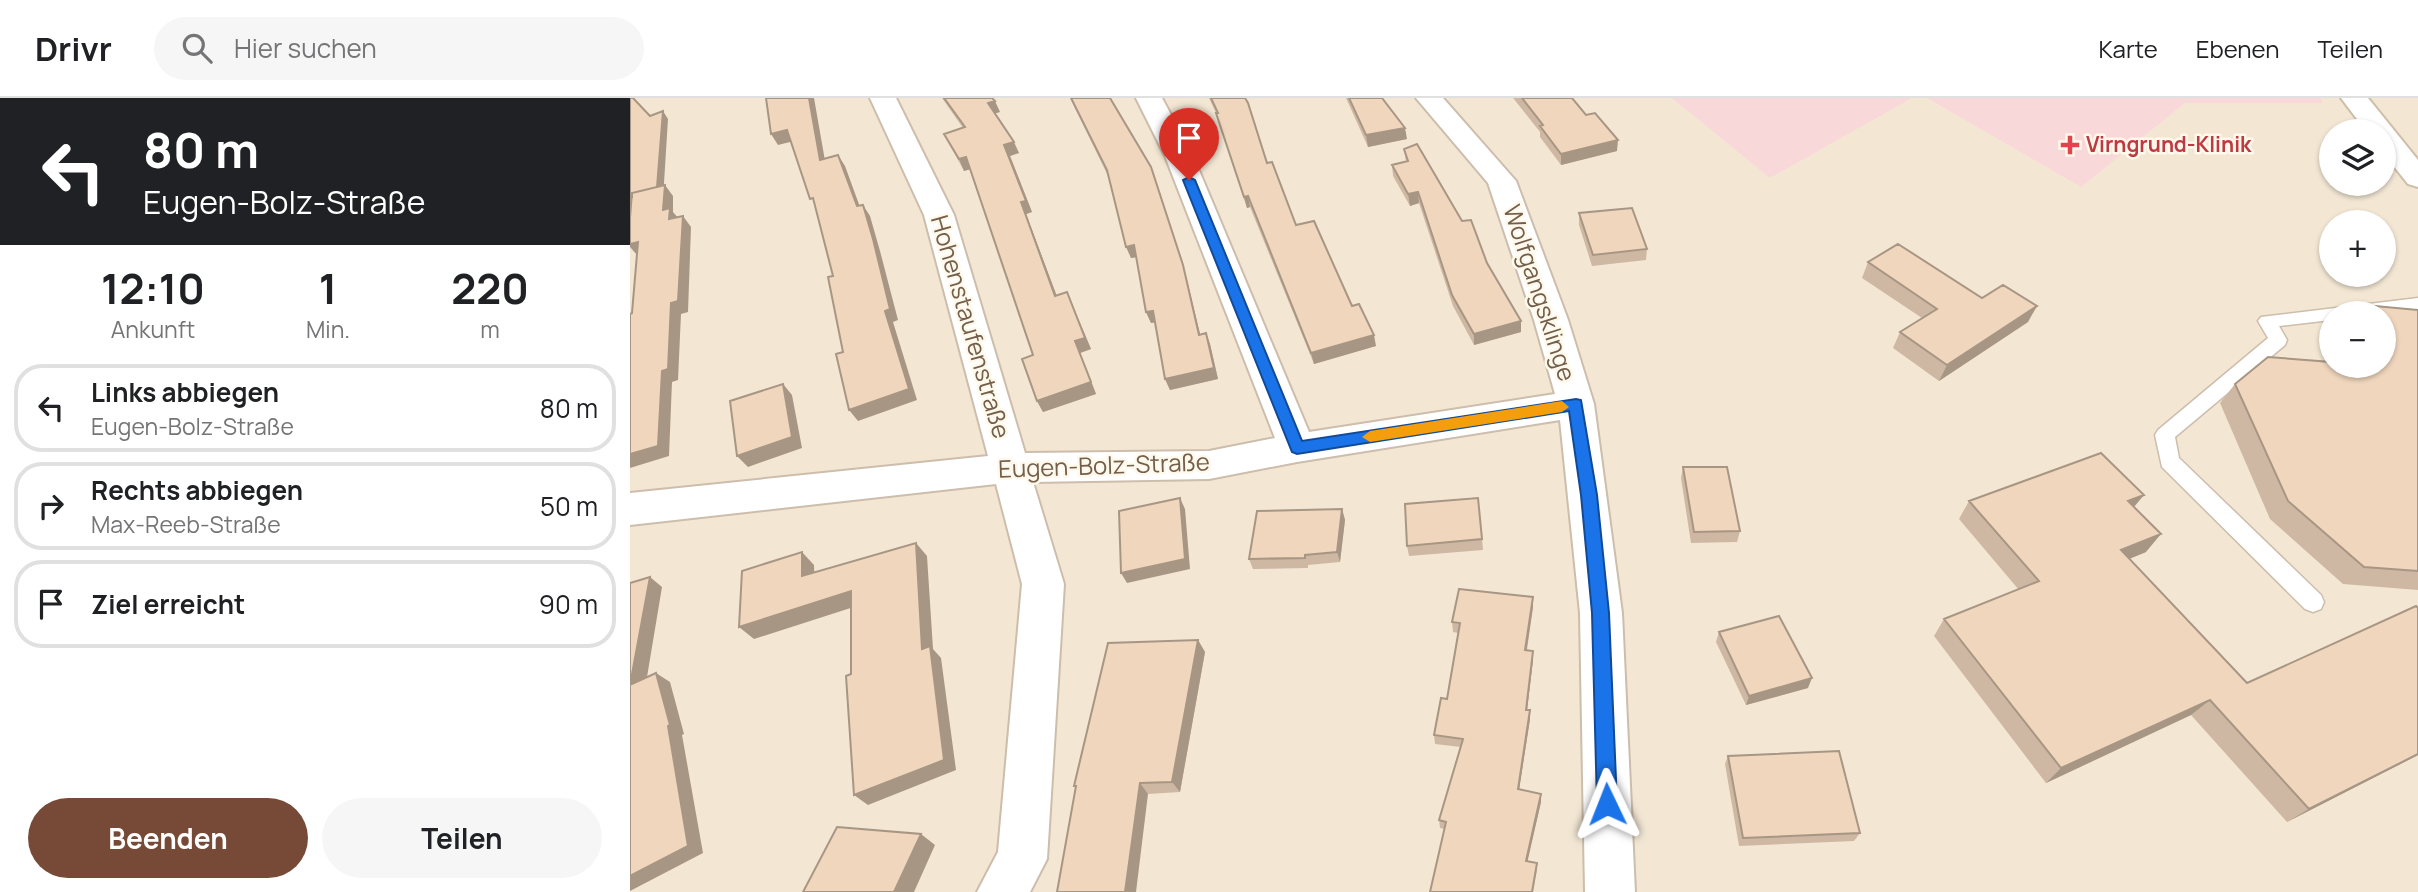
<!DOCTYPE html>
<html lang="de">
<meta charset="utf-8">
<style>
:root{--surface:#fff;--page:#f6f6f6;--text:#202124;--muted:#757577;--line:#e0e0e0;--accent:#774a37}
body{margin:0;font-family:Manrope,sans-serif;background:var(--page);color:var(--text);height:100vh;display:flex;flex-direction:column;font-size:26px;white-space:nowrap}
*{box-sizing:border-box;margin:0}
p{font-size:23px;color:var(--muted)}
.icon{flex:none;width:38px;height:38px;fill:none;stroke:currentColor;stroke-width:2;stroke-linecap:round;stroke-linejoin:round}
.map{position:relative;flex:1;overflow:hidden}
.side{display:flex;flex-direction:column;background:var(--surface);width:630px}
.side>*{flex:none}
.guide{background:#202124;color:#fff;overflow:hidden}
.fabs{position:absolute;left:1689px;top:21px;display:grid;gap:14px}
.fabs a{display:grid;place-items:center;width:77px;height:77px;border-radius:50%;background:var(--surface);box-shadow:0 2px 5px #0004;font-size:35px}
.pin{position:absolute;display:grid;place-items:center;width:60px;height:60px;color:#fff;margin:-72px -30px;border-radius:50% 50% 50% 0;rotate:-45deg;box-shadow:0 0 7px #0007}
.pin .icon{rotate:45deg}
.me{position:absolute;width:77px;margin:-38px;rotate:358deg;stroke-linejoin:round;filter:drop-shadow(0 0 5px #0008)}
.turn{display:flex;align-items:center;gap:24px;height:147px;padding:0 28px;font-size:32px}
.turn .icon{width:91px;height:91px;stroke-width:2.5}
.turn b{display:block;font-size:49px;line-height:60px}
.eta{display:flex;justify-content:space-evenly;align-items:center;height:119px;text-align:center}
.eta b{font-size:42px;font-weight:700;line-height:49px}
.action{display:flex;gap:14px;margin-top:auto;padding:14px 28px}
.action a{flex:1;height:80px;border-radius:42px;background:var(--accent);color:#fff;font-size:28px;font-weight:700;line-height:80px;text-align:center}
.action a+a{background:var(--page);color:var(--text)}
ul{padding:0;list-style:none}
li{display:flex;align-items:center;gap:21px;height:88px;margin:0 14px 10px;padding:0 14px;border:4px solid var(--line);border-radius:28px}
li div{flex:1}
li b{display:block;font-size:26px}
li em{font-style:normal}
header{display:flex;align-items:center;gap:42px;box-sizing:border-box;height:98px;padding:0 35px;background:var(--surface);border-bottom:2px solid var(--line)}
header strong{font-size:33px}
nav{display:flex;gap:38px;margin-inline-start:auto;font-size:24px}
.search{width:490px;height:63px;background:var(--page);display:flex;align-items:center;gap:18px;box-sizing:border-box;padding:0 24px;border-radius:38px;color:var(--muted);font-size:26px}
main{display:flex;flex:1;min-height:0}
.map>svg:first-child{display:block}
.residential{fill:#f3e7d4;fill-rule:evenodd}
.medical{fill:#f9d8d9}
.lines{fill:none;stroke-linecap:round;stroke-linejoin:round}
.lane-casing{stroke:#cdbdac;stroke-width:3}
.street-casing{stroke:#cdbdac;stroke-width:4}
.secondary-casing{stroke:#cfbea9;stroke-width:4}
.lane{fill:#fff;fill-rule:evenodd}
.street{fill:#fff;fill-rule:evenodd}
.secondary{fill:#fff;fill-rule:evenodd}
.wall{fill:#ceb8a3}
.shaded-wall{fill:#a89684}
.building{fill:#f0d6bd;stroke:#a89684;stroke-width:2}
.route{fill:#1a73e8;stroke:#114b97;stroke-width:2}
.slow{fill:#f59e0b}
.health-dot{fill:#e0444e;stroke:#fef9eb;stroke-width:2.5}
.labels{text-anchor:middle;stroke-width:5;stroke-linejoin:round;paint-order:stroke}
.far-health-label{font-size:21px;font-weight:bold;fill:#be3a42;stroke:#fef9eb;text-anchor:start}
.street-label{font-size:24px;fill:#735d4b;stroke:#fef9eb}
</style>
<header>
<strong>Drivr</strong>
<div class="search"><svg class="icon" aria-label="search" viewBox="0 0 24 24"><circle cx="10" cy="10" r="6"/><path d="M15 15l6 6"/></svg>Hier suchen</div>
<nav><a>Karte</a><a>Ebenen</a><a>Teilen</a></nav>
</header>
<main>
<section class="side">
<div class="guide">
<div class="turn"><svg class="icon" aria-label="left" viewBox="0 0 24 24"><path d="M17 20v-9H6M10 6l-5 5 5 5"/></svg><div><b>80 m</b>Eugen-Bolz-Straße</div></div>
</div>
<div class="eta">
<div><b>12:10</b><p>Ankunft</p></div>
<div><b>1</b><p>Min.</p></div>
<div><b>220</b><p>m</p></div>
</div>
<ul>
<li><svg class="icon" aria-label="left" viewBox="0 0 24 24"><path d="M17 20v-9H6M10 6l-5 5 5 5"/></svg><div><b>Links abbiegen</b><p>Eugen-Bolz-Straße</p></div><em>80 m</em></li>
<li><svg class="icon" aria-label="right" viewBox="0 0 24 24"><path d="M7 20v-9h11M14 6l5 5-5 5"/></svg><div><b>Rechts abbiegen</b><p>Max-Reeb-Straße</p></div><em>50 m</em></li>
<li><svg class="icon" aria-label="arrive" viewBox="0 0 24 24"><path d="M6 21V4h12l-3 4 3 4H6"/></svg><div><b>Ziel erreicht</b></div><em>90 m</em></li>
</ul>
<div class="action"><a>Beenden</a><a>Teilen</a></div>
</section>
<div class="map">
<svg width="1788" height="794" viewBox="0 0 1788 794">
<rect width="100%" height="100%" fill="#fbf5e5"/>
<!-- residential -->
<path class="residential" d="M0,0H1788V794H0ZM1701,33H1754V86H1701ZM1701,124H1754V177H1701ZM1701,215H1754V268H1701Z"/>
<!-- medical -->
<path class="medical" d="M1042,0H1282L1140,80Z
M1297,0H1690L1693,5H1555L1451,89Z"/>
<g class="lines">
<!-- lane casing -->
<g class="lane-casing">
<path id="lane" d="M1788,200V212L1754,216L1701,215V222L1649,228L1657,242L1655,247L1545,339L1549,360L1691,497L1694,504L1691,511L1683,514L1675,511L1532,369L1525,337L1528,332L1638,240L1628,223L1631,219Z"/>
</g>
<!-- street casing -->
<g class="street-casing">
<path id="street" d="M240,0H266L324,117L395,355L579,353L645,340L535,58L506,0H532L563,58L679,334L925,296L904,222L858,85L786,0H813L886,83L938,222L964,306L992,515L1005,794H955L950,515L930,322L667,364L579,381L403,384L434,486L417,761L400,794H347L368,754L392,486L366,386L0,427V395L358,358L294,117Z"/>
</g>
<!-- secondary casing -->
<g class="secondary-casing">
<path id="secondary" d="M1711,0H1738L1788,62V89L1778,86L1754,56V33H1736Z"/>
</g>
<!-- lane -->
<use href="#lane" class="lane"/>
<!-- street -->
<use href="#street" class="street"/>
<!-- secondary -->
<use href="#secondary" class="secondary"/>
</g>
<!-- wall -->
<path class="wall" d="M312,0H362L370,14L365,15L389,55L380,58L402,114L396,116L426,197L437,194L461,251L450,255L466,296L413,314L407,303L403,257L340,71L334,73L314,36L333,30Z
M440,0L556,178L570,237L576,235L580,246L588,281L540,292L535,281L525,224L521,225L516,214L506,159L501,160L478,78Z
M579,0H615L637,65L666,127L722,208L746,248L684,266L620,109L617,110L589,26L586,15Z
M716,0H752L777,41L738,49Z
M883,0H942L987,53L931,67L910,39V34Z
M774,51L857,165L891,223V234L844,247L823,208L789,105L780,108L763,78L762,67L776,64Z
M949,115L1017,151L1016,162L962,168L949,127Z
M1238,164L1352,200L1398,224L1309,283L1263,250L1270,234L1292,220L1232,180Z
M1734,207L1788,212V492L1713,486L1640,421L1590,305L1605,286L1754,268V215H1728Z
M1053,369L1110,433L1107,444L1061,445L1051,380Z
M1339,403L1504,409L1516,454L1499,461L1617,585L1788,657L1657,724L1561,617L1416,685L1304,538L1314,521L1389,492L1329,421Z
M712,411L715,422L710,464L678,467V470L623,471L619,461Z
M852,441L853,452L779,458L777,448Z
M903,509L897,552L903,553V562L897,612L900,621L889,691L911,696V704L897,763L907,772L903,794H800L815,731L810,730L809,722L831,649L805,646L804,637L817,601L828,535L823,534L822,524Z
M1089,534L1178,590L1116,607L1086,544Z
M568,542L575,554L550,694L518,696L446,690L444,688Z
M1098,658L1230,735L1224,743L1109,748L1095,666Z"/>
<!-- shaded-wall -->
<path class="shaded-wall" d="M179,0H184L197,74L190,62Z
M365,3L370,14L363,16L358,5Z
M33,13L38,21L33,101L0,109V99Z
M775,30L777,41L738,49L736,37Z
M157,32L164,43L148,47L141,36Z
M988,42L987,53L931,67V56Z
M384,44L389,55L380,58L402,114L396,116L431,209L425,198L391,104L374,47Z
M208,57L215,68L234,120L227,108Z
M336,59L341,71L334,73L329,61Z
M521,69L556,178L573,248L569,237Z
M35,87L43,98V114L49,121L48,132L33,112Z
M788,94L789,105L780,108L778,96Z
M618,98L620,109L617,110L614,99Z
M233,107L240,118L250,153L268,222L263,224L287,302L228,323L219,312L255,213Z
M53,118L61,129L58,214L51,216L48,282L42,284L39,358L0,370V356L32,273Z
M8,144L7,157L0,149V146Z
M504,147L508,159L501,160L496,149Z
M437,194L461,251L450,255L466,296L413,314L407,303L445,243Z
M1407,208L1398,224L1309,283L1317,267Z
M523,213L528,224L521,225L516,214Z
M891,223V234L844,247V236Z
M576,235L580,246L588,281L540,292L535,281Z
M744,237L746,248L684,266L681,255Z
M153,286L162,297L172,350L118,369L107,358Z
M1514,397L1499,415L1498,403Z
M550,400L555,411L560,471L497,485L491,475Z
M712,411L715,422L710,464L707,454Z
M1531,436L1516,454L1477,470L1491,452Z
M286,445L297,458L303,551L311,560L326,672L238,707L224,697L292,551Z
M172,454L184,467L185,491L172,478Z
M20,479L32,489L14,597L0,587Z
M221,493L233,506L124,541L109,529Z
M903,499V509L895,562V552Z
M568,542L575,554L550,694L542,684Z
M903,553V562L896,621V612Z
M26,575L40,584L54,636L52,637L73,755L0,793V778Z
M1182,580L1178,590L1116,607L1119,598Z
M1580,602L1561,617L1416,685L1431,670Z
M900,612V621L888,699V691Z
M1788,656V657L1657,724L1679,711Z
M510,685L518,696L506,794H495Z
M911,696V704L896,770V763Z
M291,736L305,747L284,794H264Z"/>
<!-- building -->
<path class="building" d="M0,0H3L20,18L33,13L27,89L2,95V99H0Z
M136,0H179L190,62L208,57L227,108L233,107L243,141L260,211L255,213L279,291L219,312L206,256L213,254L198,179L203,178L183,100L180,101L157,32L141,36Z
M314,0H362L365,3L358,5L384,44L374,47L396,103L391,104L425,198L437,194L455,240L445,243L461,284L407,303L392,261L403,257L336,59L329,61L314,36L335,29Z
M441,0H480L521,69L553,167L569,237L576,235L584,270L535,281L523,213L516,214L504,147L496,149L477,72Z
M581,0H615L618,5L637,65L642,64L666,127L684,123L722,208L729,206L744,237L681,255L618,98L614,99L586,15H588Z
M719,0H752L775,30L736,37Z
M892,0H942L956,17L965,15L988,42L931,56L910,28L913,27Z
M787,46L832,123L841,122L857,165L891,223L844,236L822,197L788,94L778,96L762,67L778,63L774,51Z
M35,87L33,112L40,110L39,121L53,118L48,203L41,205L38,271L32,273L28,348L0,356V216L2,215L8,144L0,146V120L2,95Z
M1002,110L1017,151L963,157L949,115Z
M1268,146L1352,200L1373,187L1407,208L1317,267L1270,234L1307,211L1238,164Z
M1734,207L1788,212V473L1734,469L1658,403L1605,286L1638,259L1701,264V268H1754V215H1739Z
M153,286L162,339L107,358L100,303Z
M1471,355L1514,397L1498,403L1531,436L1491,452L1617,585L1786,508L1788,510V656L1679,711L1580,602L1431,670L1314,521L1409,483L1339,403Z
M1053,369H1097L1110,433L1064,434Z
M550,400L555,461L491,475L489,413Z
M848,400L852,441L777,448L775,406Z
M712,411L707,454L675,457V460L619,461L627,413Z
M286,445L292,551L300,548L314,662L224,697L216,578L221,576V493L109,529L112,473L172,454V478Z
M20,479L0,587L26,575L40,627L38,628L58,748L0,778V485Z
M829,491L903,499L895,552L903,553L896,612H900L888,691L911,696L896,763L907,765L902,794H800L816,724L809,722L833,641L804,637L811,600L817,601L830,525L822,524Z
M1149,518L1182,580L1119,598L1089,534Z
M568,542L542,684L510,685L495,794H427L446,688H444L478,545Z
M1209,653L1230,735L1113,740L1098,658Z
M207,729L291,736L264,794H173Z"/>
<!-- route -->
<path class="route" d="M559,79L565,82L672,343L946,301L951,302L967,397L979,515L987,706L984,713L977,716L970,713L967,706L962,515L951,397L939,313L667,356L662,354L553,82Z"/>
<!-- slow -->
<path class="slow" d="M932,303L939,309L932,314L740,344L732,339L740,333Z"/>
<!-- markers -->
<path class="health-dot" d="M1436.5 36.5h7v7h7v7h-7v7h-7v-7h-7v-7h7z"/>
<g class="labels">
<!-- far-health labels -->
<g class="far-health-label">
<text x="1456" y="54">Virngrund-Klinik</text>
</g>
<!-- street labels -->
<g class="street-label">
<text transform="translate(909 195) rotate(72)" y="8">Wolfgangsklinge</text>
<text transform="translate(340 229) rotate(74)" y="8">Hohenstaufenstraße</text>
<text transform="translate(474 368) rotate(-2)" y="8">Eugen-Bolz-Straße</text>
</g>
</g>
</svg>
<div class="fabs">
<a><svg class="icon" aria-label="layers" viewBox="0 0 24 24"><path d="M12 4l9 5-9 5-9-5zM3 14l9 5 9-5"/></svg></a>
<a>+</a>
<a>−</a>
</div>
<div class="pin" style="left:559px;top:82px;background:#d93025"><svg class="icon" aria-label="arrive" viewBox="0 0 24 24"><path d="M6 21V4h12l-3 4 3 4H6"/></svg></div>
<svg class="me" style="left:977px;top:706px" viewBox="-20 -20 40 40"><path d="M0-17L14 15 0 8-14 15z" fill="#1a73e8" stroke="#fff" stroke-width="4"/></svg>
</div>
</main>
